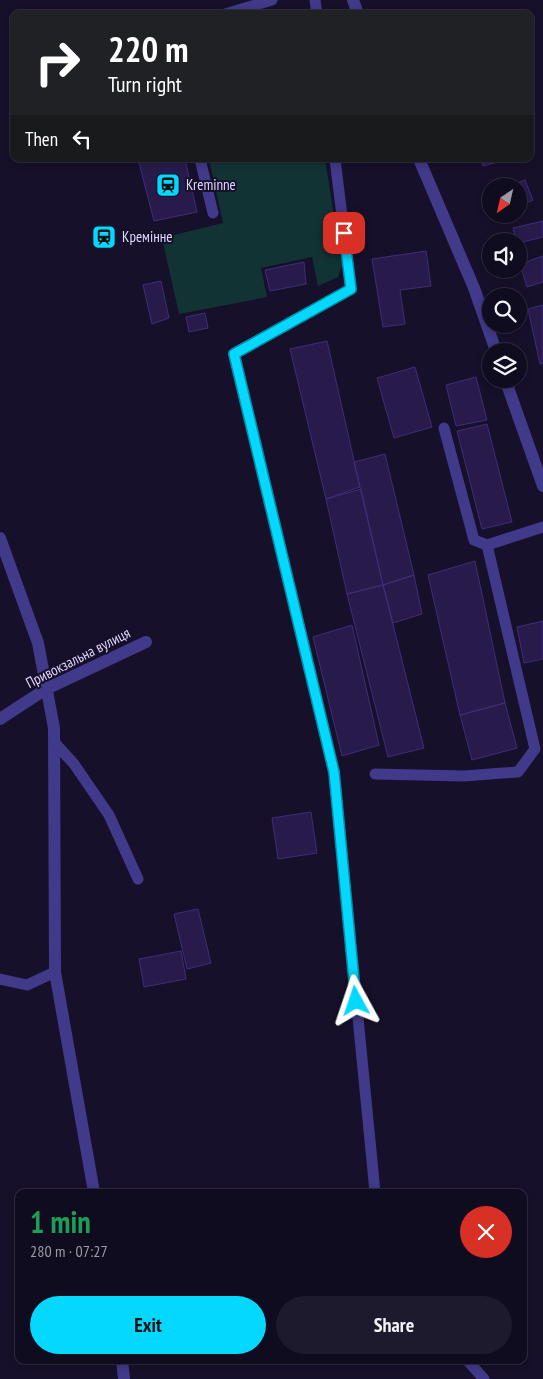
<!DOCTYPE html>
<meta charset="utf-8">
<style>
:root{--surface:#100c20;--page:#1e1a2d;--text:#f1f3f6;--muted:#9c9ba5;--line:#302c3e;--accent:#04d8ff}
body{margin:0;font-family:"PT Sans Narrow",sans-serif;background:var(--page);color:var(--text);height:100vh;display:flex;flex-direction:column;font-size:19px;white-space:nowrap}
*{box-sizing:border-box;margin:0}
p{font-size:16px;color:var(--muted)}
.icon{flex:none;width:28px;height:28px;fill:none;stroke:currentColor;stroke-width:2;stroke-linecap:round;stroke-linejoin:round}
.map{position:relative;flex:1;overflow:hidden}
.side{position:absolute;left:15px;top:1189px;width:512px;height:175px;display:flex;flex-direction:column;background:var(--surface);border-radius:10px;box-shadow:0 2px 8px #0003,0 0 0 1px var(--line)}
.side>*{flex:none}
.hud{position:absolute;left:10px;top:10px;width:524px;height:152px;border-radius:10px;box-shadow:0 2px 8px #0003,0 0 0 1px var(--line);background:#202124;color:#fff;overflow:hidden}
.needle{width:32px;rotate:214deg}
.fabs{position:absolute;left:482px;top:178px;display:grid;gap:10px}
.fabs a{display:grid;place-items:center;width:45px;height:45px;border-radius:50%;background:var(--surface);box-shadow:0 2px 8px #0003,0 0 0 1px var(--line);font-size:25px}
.pin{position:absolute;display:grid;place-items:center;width:42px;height:42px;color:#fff;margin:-21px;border-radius:10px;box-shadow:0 2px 8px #0006}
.me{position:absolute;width:55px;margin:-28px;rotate:355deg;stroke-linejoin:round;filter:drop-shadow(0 0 4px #0008)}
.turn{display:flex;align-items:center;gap:18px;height:105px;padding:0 15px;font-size:22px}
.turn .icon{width:65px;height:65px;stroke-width:2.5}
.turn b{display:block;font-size:35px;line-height:42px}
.then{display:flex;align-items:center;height:48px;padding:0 15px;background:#0003;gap:10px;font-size:19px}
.round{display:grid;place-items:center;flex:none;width:52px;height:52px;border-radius:26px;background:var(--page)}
.head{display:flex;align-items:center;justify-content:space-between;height:85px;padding:0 15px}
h1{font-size:30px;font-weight:600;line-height:38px;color:#1e9e55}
.action{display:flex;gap:10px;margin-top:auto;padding:10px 15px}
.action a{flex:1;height:58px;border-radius:30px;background:var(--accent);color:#111;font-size:20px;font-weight:600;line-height:58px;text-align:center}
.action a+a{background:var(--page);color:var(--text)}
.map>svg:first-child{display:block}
.green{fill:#123334}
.building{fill:#281b4b;stroke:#402c78}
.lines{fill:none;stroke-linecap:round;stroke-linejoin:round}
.service{stroke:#41398a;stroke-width:11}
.minor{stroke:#41398a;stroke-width:12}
.route-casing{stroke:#038ca6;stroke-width:12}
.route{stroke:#04d8ff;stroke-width:9}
.labels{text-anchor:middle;stroke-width:4;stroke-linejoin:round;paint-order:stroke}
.poi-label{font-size:15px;fill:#dfd8ff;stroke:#16102a;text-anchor:start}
.street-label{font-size:15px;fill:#dfd8ff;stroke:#16102a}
</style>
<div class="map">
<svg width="543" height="1379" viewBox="0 0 543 1379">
<rect width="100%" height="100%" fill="#16102a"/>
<!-- green -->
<path class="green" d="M209,159H325L342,265L338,277L318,286L312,257L261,268L267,297L179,314L162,238L223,223Z"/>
<!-- building -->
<path class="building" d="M138,159H185L197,212L154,221Z
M481,159H508L483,166Z
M525,180L533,200L519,206V186H510Z
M543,221V237L519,243L516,241L513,228Z
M426,251L431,286L400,290L405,324L383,327L372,259Z
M543,256V282L527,287L520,264Z
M304,262L306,284L270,291L265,270Z
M161,281L169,318L152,324L143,285Z
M543,305V363L540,364L528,309Z
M205,313L208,328L189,332L186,317Z
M327,341L360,487L326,499L290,349Z
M415,367L432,427L394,438L377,378Z
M476,377L487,420L456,426L446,385Z
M487,424L512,522L482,529L457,431Z
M385,454L414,575L383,585L354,462Z
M361,489L383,585L347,594L326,499Z
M475,561L505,703L460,715L428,575Z
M414,575L422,614L393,623L383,585Z
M383,585L424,748L388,757L347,594Z
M543,621V659L524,663L517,627Z
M352,625L379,745L342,756L313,637Z
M505,703L517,748L472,760L460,715Z
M311,812L317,853L278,859L272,818Z
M198,909L211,963L187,969L174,914Z
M181,951L186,979L144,987L139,959Z"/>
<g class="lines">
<!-- service -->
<path class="service" d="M315,0L317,14
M225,14L272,0
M200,159L213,213
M335,159L351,289L234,353L334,772L375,1192
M444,428L474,540L487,545
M54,742L74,764L109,815L138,879
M375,774L464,776L518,772L535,749L487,545L543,527
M0,979L27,985L55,972
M467,1360L484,1379"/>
<!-- minor -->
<path class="minor" d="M353,0L358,14
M419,159L474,288L496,351
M505,379L543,486
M0,538L38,643L54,728L55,972L94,1192
M0,719L46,689L146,642
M122,1360L124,1379"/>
</g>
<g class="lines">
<!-- route casing -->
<g class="route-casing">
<path id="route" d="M344,233L351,289L234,354L334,772L356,1001"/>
</g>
<!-- route -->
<use href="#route" class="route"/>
</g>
<!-- icons -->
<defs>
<g id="station-square" transform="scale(1.25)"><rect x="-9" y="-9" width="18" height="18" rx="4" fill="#04d8ff" stroke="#16102a"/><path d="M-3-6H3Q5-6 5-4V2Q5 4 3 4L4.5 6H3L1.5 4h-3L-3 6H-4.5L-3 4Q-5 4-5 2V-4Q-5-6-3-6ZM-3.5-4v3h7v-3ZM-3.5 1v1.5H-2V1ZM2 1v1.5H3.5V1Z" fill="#111"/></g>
</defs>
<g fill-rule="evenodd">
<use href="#station-square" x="168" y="185"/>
<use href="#station-square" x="104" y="237"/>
</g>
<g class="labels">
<!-- poi labels -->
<g class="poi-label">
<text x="186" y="190">Kreminne</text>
<text x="122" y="242">Кремінне</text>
</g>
<!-- street labels -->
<g class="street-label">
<text transform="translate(78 658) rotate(-27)" y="5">Привокзальна вулиця</text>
</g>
</g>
</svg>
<div class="fabs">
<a><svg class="needle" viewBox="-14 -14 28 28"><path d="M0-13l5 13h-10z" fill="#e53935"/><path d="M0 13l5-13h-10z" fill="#9c9ba5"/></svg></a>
<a><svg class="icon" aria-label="sound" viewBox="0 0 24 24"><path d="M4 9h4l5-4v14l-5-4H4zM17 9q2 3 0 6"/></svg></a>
<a><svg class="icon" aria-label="search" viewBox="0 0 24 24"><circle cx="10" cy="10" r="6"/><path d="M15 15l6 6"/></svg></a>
<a><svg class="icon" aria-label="layers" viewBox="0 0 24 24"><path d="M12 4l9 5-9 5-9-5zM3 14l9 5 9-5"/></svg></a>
</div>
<div class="pin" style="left:344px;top:233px;background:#d93025"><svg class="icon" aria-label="arrive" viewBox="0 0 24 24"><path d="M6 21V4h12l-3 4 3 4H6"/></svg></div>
<svg class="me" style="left:356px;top:1001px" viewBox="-20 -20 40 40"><path d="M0-17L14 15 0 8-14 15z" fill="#04d8ff" stroke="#fff" stroke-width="4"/></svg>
<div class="hud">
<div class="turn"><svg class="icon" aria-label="right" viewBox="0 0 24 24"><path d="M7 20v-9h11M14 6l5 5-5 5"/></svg><div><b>220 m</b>Turn right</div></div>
<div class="then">Then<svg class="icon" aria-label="left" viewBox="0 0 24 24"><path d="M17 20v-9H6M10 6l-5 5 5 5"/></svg></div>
</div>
<section class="side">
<div class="head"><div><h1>1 min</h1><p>280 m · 07:27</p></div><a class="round" style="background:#d93025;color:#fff"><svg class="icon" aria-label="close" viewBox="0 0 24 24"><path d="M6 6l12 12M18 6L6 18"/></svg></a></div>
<div class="action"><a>Exit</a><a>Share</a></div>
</section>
</div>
